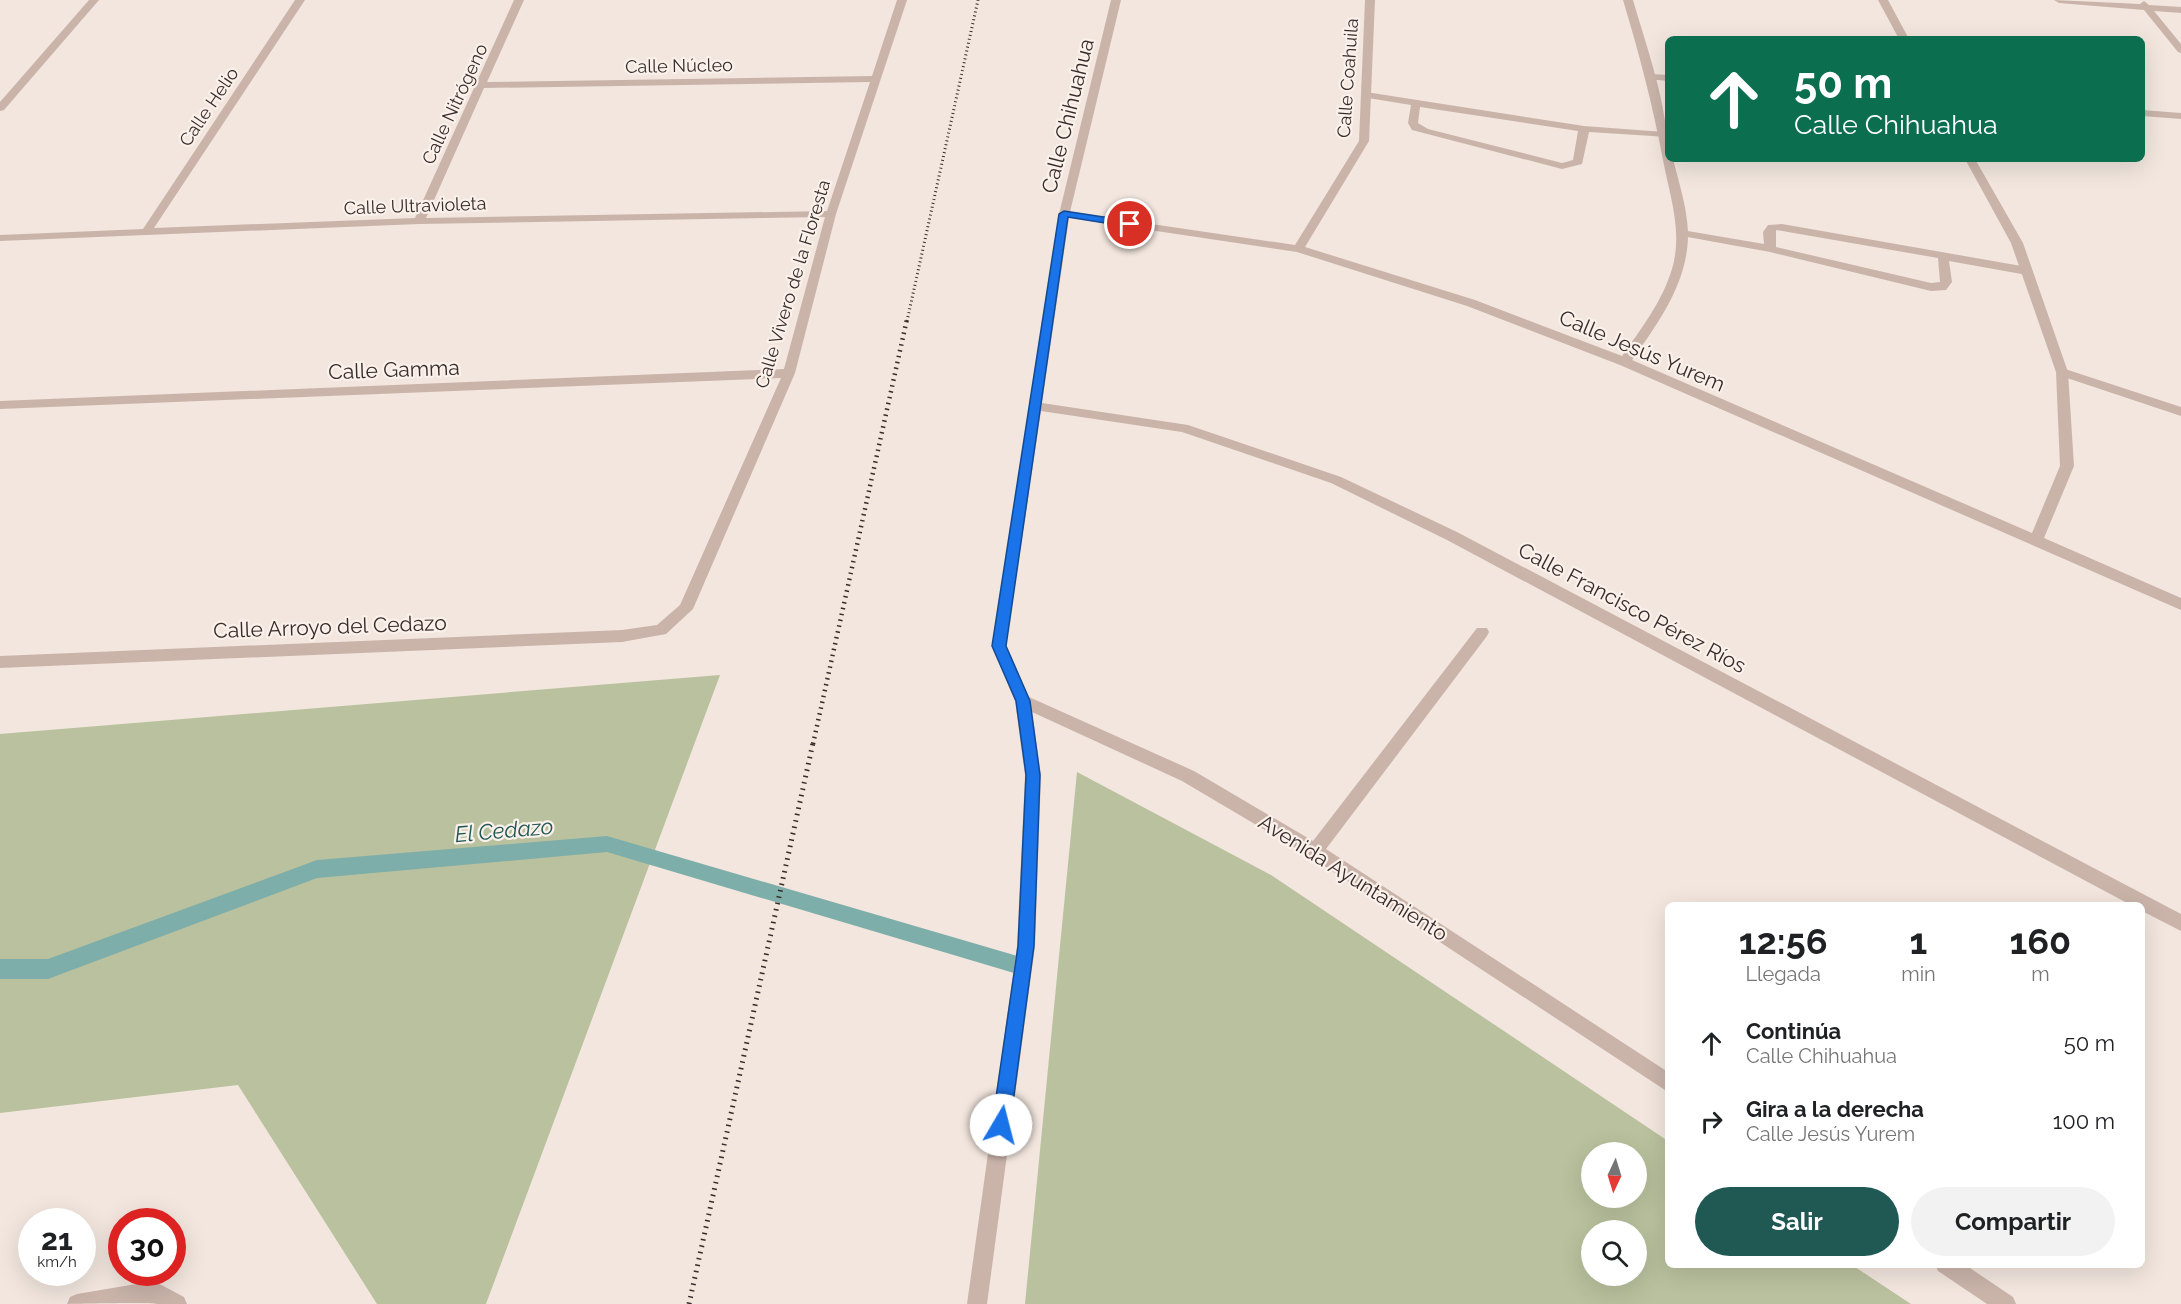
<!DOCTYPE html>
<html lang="es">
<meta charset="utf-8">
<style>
:root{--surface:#fff;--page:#f2f2f2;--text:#202124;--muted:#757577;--accent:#205854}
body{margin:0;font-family:Raleway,sans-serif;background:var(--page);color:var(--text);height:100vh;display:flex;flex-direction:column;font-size:22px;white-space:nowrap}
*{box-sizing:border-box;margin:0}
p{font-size:20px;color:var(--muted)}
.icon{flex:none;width:33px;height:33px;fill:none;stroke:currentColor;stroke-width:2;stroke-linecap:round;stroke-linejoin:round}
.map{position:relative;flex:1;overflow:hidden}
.details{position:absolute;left:1665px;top:902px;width:480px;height:366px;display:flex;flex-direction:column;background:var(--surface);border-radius:9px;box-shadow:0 6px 24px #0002}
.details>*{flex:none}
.top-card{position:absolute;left:1665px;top:36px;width:480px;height:126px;border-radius:9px;box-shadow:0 6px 24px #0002;background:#0b6e4f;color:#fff;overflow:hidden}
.needle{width:39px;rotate:184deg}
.controls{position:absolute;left:1581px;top:1142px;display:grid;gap:12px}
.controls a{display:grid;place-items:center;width:66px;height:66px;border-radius:50%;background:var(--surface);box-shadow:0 6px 24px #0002;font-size:30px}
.speed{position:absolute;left:18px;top:1208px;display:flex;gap:12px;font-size:30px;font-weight:700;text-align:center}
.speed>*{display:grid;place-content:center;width:78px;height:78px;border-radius:50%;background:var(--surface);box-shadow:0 6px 24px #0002;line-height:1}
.speed small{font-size:15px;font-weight:400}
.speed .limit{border:9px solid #d22;background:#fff;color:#111}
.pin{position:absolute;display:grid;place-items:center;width:51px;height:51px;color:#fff;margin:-26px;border:3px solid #fff;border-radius:50%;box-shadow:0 2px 6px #0007}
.me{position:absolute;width:66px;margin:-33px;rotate:8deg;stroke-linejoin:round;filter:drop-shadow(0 0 4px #0008)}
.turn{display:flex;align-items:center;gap:21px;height:126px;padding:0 30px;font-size:27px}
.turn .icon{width:78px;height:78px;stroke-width:2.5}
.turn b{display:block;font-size:42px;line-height:51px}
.eta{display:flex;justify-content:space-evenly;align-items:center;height:102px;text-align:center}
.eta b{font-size:36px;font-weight:700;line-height:42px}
.button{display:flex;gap:12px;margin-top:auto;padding:12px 30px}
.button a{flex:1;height:69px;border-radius:36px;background:var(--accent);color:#fff;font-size:24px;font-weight:700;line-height:69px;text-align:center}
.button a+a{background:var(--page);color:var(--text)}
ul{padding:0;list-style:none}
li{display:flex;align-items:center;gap:18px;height:78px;padding:0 30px}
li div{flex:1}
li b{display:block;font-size:22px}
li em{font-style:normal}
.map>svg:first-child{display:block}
.green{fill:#bac19e;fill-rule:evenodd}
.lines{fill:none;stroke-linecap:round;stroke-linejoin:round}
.stream{fill:#7eaea9;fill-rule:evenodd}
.lane{fill:#cab4aa;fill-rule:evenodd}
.street{fill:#cab4aa;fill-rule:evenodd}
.rail-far2{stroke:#382c2a;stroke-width:3;stroke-dasharray:1 3;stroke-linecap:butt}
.rail-far1{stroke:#382c2a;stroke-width:4.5;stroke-dasharray:1.5 4.5;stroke-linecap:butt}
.rail{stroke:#382c2a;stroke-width:5;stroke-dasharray:1.5 5;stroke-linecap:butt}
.route{fill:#1a73e8;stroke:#114b97;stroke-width:1.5}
.labels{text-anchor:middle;stroke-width:4.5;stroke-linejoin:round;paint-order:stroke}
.far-street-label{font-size:18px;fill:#382c2a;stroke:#faf1eb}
.street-label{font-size:21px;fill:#382c2a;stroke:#faf1eb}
.water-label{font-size:22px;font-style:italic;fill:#205854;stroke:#faf1eb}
</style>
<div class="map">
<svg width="2181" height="1304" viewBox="0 0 2181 1304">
<rect width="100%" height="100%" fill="#f2e6de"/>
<!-- green -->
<path class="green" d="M720,675L486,1304H377L238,1085L0,1113V734Z
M1077,772L1271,875L1668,1141V1264L1852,1265L1911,1304H1025ZM1592,1152H1636V1197H1592ZM1592,1230H1636V1275H1592Z"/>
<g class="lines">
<!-- stream -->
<path class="stream" d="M607,836L1014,955L1021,957L1024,964L1021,971L1014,973L607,852L317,878L48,979H0V959H48L317,860Z"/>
<!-- lane -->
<path class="lane" d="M1651,74L1668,75V81L1648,79V75Z
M1366,92L1584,126L1664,132L1668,133V137L1589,132L1582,164L1562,169L1412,130L1408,123L1411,105L1362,97L1361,95ZM1420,107L1578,131L1573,160L1562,163L1428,129L1418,123Z
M2142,110L2181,113V119L2142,116Z
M1782,224L2027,267L2033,271L2027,275L1949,261L1952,282L1946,290L1931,291L1770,252L1682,236L1676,233L1682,230L1764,244L1763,232L1768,225ZM1776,230L1938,258L1940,282L1931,283L1776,247Z
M2062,368L2181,407V416L2058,375L2056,372Z"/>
<!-- street -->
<path class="street" d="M89,0H99L4,110L0,111V102Z
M295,0H305L154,228L415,218L514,0H524L487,82L872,76L897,0H907L836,214L795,373L693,609L666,634L622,642L0,668V656L622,630L657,625L680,605L781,378L0,409V401L784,369L825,217L419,224L0,241V235L143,229ZM870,82L827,211L426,218L484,88Z
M1111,0H1121L1070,212L1295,245L1359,141L1365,0H1375L1369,141L1305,247L1475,300L1622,356C1641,329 1662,302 1672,269C1683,232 1670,197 1663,160C1653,106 1639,53 1623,0H1633C1648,52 1668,104 1668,159H1673C1679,183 1687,207 1688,232C1689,281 1659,322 1632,360L2032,533L2060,466L2056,372L2011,243L1965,159H1975L2023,243L2068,372L2074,466L2044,538L2181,598V610L1620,365L1467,306L1297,252L1069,218L1042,403L1188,425L1341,477L1457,532L2181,914V931L2142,911V904H2129L1447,540L1331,483L1182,432L1041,411L1006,646L1029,697L1194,771L1313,841L1477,628H1487L1489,632L1487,636L1326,849L1668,1072V1092L1309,856L1182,781L1032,712L1041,775L1035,946L987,1304H967L1017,946L1025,775L1015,701L992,646L1059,214Z
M1878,0H1888L1909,39H1899Z
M2054,0L2140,4L2144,1L2149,5L2181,7V13L2154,11L2181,44V53L2178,52L2144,10L2059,3Z
M1935,1264H1964L2013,1297L2016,1304H1987L1938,1271Z
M154,1281L184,1297L187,1304H157C152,1302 78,1304 67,1304L70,1297L77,1294Z"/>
<!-- rail-far2 -->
<path class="rail-far2" d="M907,321L978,0"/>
<!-- rail-far1 -->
<path class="rail-far1" d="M813,744L907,319"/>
<!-- rail -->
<path class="rail" d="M689,1304L813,743"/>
</g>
<!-- route -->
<path class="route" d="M1064,211L1130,221L1135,224L1130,227L1068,217L1006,646L1030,701L1040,775L1034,946L1010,1125L1007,1131L1001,1134L995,1131L992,1125L1018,946L1026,775L1016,701L992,646L1059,214Z"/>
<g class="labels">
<!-- far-street labels -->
<g class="far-street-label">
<text transform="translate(679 66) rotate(-1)" y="6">Calle Núcleo</text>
<text transform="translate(1348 78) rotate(-86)" y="6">Calle Coahuila</text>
<text transform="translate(455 104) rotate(-65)" y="6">Calle Nitrógeno</text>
<text transform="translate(209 107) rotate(-56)" y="6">Calle Helio</text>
<text transform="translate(415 206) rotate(-2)" y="6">Calle Ultravioleta</text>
<text transform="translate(793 284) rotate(-73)" y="6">Calle Vivero de la Floresta</text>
</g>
<!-- street labels -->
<g class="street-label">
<text transform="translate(1068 116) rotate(-76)" y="7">Calle Chihuahua</text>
<text transform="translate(1642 351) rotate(23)" y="7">Calle Jesús Yurem</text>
<text transform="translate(394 370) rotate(-2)" y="7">Calle Gamma</text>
<text transform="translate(1632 608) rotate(28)" y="7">Calle Francisco Pérez Ríos</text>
<text transform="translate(330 627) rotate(-2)" y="7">Calle Arroyo del Cedazo</text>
<text transform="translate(1353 878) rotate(32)" y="7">Avenida Ayuntamiento</text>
</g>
<!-- water labels -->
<g class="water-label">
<text transform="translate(504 830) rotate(-5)" y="8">El Cedazo</text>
</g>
</g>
</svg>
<div class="controls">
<a><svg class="needle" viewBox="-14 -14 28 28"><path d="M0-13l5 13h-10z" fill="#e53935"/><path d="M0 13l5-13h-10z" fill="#757577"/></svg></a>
<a><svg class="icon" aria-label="search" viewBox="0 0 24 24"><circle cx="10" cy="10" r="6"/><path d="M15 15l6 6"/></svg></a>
</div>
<div class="speed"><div>21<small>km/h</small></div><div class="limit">30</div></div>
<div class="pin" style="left:1130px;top:224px;background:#d93025"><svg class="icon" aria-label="arrive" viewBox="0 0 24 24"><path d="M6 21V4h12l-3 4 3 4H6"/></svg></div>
<svg class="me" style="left:1001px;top:1125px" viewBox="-20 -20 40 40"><circle r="19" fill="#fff"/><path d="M0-13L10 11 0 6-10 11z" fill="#1a73e8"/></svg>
<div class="top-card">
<div class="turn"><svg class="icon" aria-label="ahead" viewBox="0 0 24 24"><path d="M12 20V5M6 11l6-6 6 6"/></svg><div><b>50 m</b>Calle Chihuahua</div></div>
</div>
<section class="details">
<div class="eta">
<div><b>12:56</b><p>Llegada</p></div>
<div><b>1</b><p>min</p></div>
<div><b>160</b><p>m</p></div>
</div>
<ul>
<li><svg class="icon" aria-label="ahead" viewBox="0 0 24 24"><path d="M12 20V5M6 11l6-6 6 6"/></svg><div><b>Continúa</b><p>Calle Chihuahua</p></div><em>50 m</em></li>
<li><svg class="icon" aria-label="right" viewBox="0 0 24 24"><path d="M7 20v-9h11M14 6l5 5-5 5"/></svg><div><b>Gira a la derecha</b><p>Calle Jesús Yurem</p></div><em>100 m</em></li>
</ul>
<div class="button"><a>Salir</a><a>Compartir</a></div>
</section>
</div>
